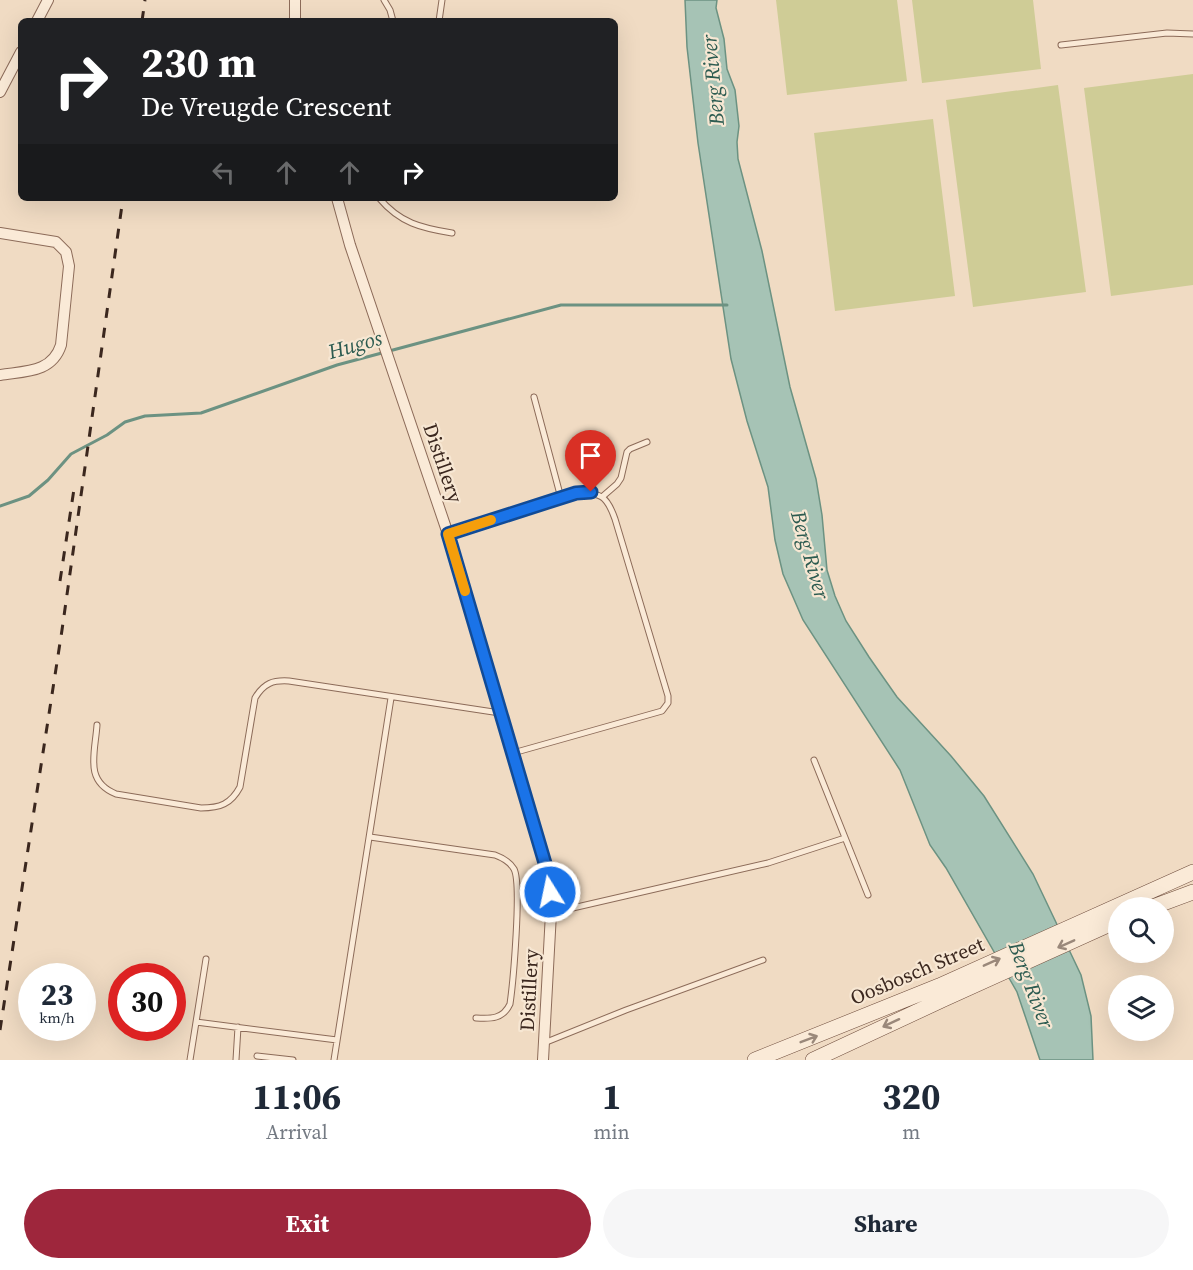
<!DOCTYPE html>
<style>
:root{--surface:#fff;--page:#f6f6f7;--text:#1f2937;--muted:#747a83;--accent:#9e263c}
body{margin:0;font-family:"Source Serif 4",serif;background:var(--page);color:var(--text);height:100vh;display:flex;flex-direction:column;font-size:22px;white-space:nowrap}
*{box-sizing:border-box;margin:0}
p{font-size:20px;color:var(--muted)}
.icon{flex:none;width:33px;height:33px;fill:none;stroke:currentColor;stroke-width:2;stroke-linecap:round;stroke-linejoin:round}
.map{position:relative;height:1060px;overflow:hidden}
.drawer{display:flex;flex-direction:column;background:var(--surface);flex:1}
.drawer>*{flex:none}
.banner{position:absolute;left:18px;top:18px;width:600px;height:183px;border-radius:9px;box-shadow:0 6px 24px #0002;background:#202124;color:#fff;overflow:hidden}
.fabs{position:absolute;left:1108px;top:897px;display:grid;gap:12px}
.fabs a{display:grid;place-items:center;width:66px;height:66px;border-radius:50%;background:var(--surface);box-shadow:0 6px 24px #0002;font-size:30px}
.speed{position:absolute;left:18px;top:963px;display:flex;gap:12px;font-size:30px;font-weight:700;text-align:center}
.speed>*{display:grid;place-content:center;width:78px;height:78px;border-radius:50%;background:var(--surface);box-shadow:0 6px 24px #0002;line-height:1}
.speed small{font-size:15px;font-weight:400}
.speed .limit{border:9px solid #d22;background:#fff;color:#111}
.pin{position:absolute;display:grid;place-items:center;width:51px;height:51px;color:#fff;margin:-62px -26px;border-radius:50% 50% 50% 0;rotate:-45deg;box-shadow:0 0 6px #0007}
.pin .icon{rotate:45deg}
.me{position:absolute;width:66px;margin:-33px;rotate:350deg;stroke-linejoin:round;filter:drop-shadow(0 0 4px #0008)}
.turn{display:flex;align-items:center;gap:21px;height:126px;padding:0 24px;font-size:27px}
.turn .icon{width:78px;height:78px;stroke-width:2.5}
.turn b{display:block;font-size:42px;line-height:51px}
.lanes{display:flex;align-items:center;height:57px;padding:0 24px;background:#0003;justify-content:center;gap:30px;direction:ltr}
.lanes .off{opacity:.35}
.eta{display:flex;justify-content:space-evenly;align-items:center;height:102px;text-align:center}
.eta b{font-size:36px;font-weight:700;line-height:42px}
.primary-button{display:flex;gap:12px;margin-top:auto;padding:12px 24px}
.primary-button a{flex:1;height:69px;border-radius:36px;background:var(--accent);color:#fff;font-size:24px;font-weight:700;line-height:69px;text-align:center}
.primary-button a+a{background:var(--page);color:var(--text)}
.map>svg:first-child{display:block}
.green{fill:#cfcc96}
.water{fill:#a6c3b5;stroke:#6c9282;stroke-width:1.5}
.lines{fill:none;stroke-linecap:round;stroke-linejoin:round}
.stream{stroke:#6c9282;stroke-width:3}
.lane-casing{stroke:#8c6b59;stroke-width:7}
.street-casing{stroke:#8c6b59;stroke-width:12}
.secondary-casing{stroke:#6e4c3c;stroke-width:16}
.lane{stroke:#faead7;stroke-width:5}
.street{stroke:#faead7;stroke-width:10}
.secondary{stroke:#faead7;stroke-width:15}
.rail{stroke:#3b271e;stroke-width:3;stroke-dasharray:10 10;stroke-linecap:butt}
.oneway{stroke:#9a887a}
.route-casing{stroke:#114b97;stroke-width:15}
.route{stroke:#1a73e8;stroke-width:10}
.slow{stroke:#f59e0b;stroke-width:10}
.labels{text-anchor:middle;stroke-width:4.5;stroke-linejoin:round;paint-order:stroke}
.street-label{font-size:20px;fill:#3b271e;stroke:#f7e7d3}
.water-label{font-size:21px;font-style:italic;fill:#2c5b50;stroke:#f7e7d3}
</style>
<div class="map">
<svg width="1193" height="1060" viewBox="0 0 1193 1060">
<rect width="100%" height="100%" fill="#f0dbc3"/>
<!-- green -->
<path class="green" d="M776,0H897L907,81L787,95Z
M912,0H1033L1041,69L922,83Z
M1193,74V285L1111,296L1084,88Z
M1058,85L1086,292L973,307L946,100Z
M933,119L955,296L835,311L814,133Z"/>
<!-- water -->
<path class="water" d="M685,0H717L716,8L724,39L727,69L735,90L739,126L737,142L738,159L762,251L790,387L816,479L822,515L827,570L835,596L846,621L869,657L897,697L951,756L984,796L1033,874L1081,975L1091,1016L1093,1060H1040L1017,992L946,868L930,845L900,770L803,620L783,574L775,540L768,487L747,421L731,359L698,143L687,47Z"/>
<g class="lines">
<!-- stream -->
<path class="stream" d="M0,506L29,496L48,480L71,454L107,435L125,422L145,416L201,413L337,365L561,305H727"/>
<!-- lane casing -->
<g class="lane-casing">
<path id="lane" d="M384,0L390,10L393,21
M439,21L442,0
M1061,45L1167,33L1193,34
M379,198C400,223 421,228 452,233
M534,397L561,498
M602,497L617,484L621,478L627,452L630,449L647,442
M448,533L576,493C601,492 607,496 615,519L668,696V703L662,711L513,753
M97,725C95,754 84,781 116,794L201,808C220,808 231,804 240,787L255,698C264,683 273,680 289,681L500,713
M814,760L868,895
M370,837L495,855C503,858 510,862 514,869C522,884 513,983 510,1004C503,1019 491,1019 476,1018
M551,913L768,863L845,838
M196,1022L337,1040
M544,1043L626,1010L763,960
M257,1056L293,1060
M190,1060L206,959
M236,1060L238,1027
M334,1060L391,698"/>
</g>
<!-- street casing -->
<g class="street-casing">
<path id="street" d="M295,0V21
M37,21L48,0
M0,92L21,52
M337,198L350,245L448,534L547,870L551,913L543,1060
M0,233L56,242L66,252L69,266L61,345C52,373 25,371 0,375"/>
</g>
<!-- secondary casing -->
<g class="secondary-casing">
<path id="secondary" d="M1150,908L1193,892
M755,1060L939,986L1193,872
M813,1060L944,999L1119,920"/>
</g>
<!-- lane -->
<use href="#lane" class="lane"/>
<!-- street -->
<use href="#street" class="street"/>
<!-- secondary -->
<use href="#secondary" class="secondary"/>
<!-- rail -->
<path class="rail" d="M142,21L145,0
M60,581L74,489
M0,1030L62,630L123,198"/>
</g>
<!-- one-way arrows -->
<defs><path id="oneway-shaft" d="M-6 0H5M1.5-3L5.5 0L1.5 3" fill="none" stroke-width="1.6" stroke-linecap="round" stroke-linejoin="round" transform="scale(1.5)"/></defs>
<g class="oneway">
<use href="#oneway-shaft" transform="translate(1066 944) rotate(156)"/>
<use href="#oneway-shaft" transform="translate(992 962) rotate(-24)"/>
<use href="#oneway-shaft" transform="translate(891 1023) rotate(155)"/>
<use href="#oneway-shaft" transform="translate(809 1039) rotate(-21)"/>
</g>
<g class="lines">
<!-- route casing -->
<g class="route-casing">
<path id="route" d="M550,892L547,870L448,534L576,493L591,492"/>
</g>
<!-- route -->
<use href="#route" class="route"/>
<!-- slow -->
<path class="slow" d="M465,591L448,534L491,520"/>
</g>
<g class="labels">
<!-- street labels -->
<g class="street-label">
<text transform="translate(443 463) rotate(71)" y="7">Distillery</text>
<text transform="translate(917 971) rotate(-23)" y="7">Oosbosch Street</text>
<text transform="translate(529 990) rotate(-87)" y="7">Distillery</text>
</g>
<!-- water labels -->
<g class="water-label">
<text transform="translate(713 80) rotate(-95)" y="7">Berg River</text>
<text transform="translate(355 345) rotate(-16)" y="7">Hugos</text>
<text transform="translate(810 555) rotate(74)" y="7">Berg River</text>
<text transform="translate(1031 985) rotate(69)" y="7">Berg River</text>
</g>
</g>
</svg>
<div class="fabs">
<a><svg class="icon" aria-label="search" viewBox="0 0 24 24"><circle cx="10" cy="10" r="6"/><path d="M15 15l6 6"/></svg></a>
<a><svg class="icon" aria-label="layers" viewBox="0 0 24 24"><path d="M12 4l9 5-9 5-9-5zM3 14l9 5 9-5"/></svg></a>
</div>
<div class="speed"><div>23<small>km/h</small></div><div class="limit">30</div></div>
<div class="pin" style="left:591px;top:492px;background:#d93025"><svg class="icon" aria-label="arrive" viewBox="0 0 24 24"><path d="M6 21V4h12l-3 4 3 4H6"/></svg></div>
<svg class="me" style="left:550px;top:892px" viewBox="-20 -20 40 40"><circle r="17" fill="#1a73e8" stroke="#fff" stroke-width="3"/><path d="M0-11L8 9 0 5-8 9z" fill="#fff"/></svg>
<div class="banner">
<div class="turn"><svg class="icon" aria-label="right" viewBox="0 0 24 24"><path d="M7 20v-9h11M14 6l5 5-5 5"/></svg><div><b>230 m</b>De Vreugde Crescent</div></div>
<div class="lanes"><svg class="icon off" aria-label="left" viewBox="0 0 24 24"><path d="M17 20v-9H6M10 6l-5 5 5 5"/></svg><svg class="icon off" aria-label="ahead" viewBox="0 0 24 24"><path d="M12 20V5M6 11l6-6 6 6"/></svg><svg class="icon off" aria-label="ahead" viewBox="0 0 24 24"><path d="M12 20V5M6 11l6-6 6 6"/></svg><svg class="icon" aria-label="right" viewBox="0 0 24 24"><path d="M7 20v-9h11M14 6l5 5-5 5"/></svg></div>
</div>
</div>
<section class="drawer">
<div class="eta">
<div><b>11:06</b><p>Arrival</p></div>
<div><b>1</b><p>min</p></div>
<div><b>320</b><p>m</p></div>
</div>
<div class="primary-button"><a>Exit</a><a>Share</a></div>
</section>
